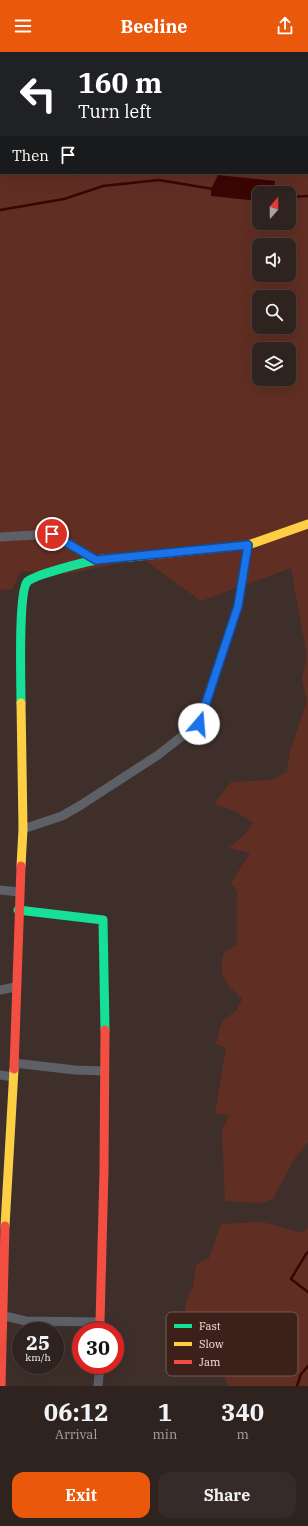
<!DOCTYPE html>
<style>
:root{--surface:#2f2320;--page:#372b29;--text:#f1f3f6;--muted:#a7a4a5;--line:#4a403e;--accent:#ea580c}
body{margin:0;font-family:"IBM Plex Serif",serif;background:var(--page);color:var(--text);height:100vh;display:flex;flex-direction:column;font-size:15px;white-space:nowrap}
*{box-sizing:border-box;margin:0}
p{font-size:13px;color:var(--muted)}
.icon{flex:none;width:22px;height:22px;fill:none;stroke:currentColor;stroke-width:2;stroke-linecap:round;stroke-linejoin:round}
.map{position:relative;height:1334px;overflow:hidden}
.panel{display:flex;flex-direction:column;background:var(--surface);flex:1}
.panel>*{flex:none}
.top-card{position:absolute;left:0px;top:0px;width:308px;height:122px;box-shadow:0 4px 16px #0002,0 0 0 1px var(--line);background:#202124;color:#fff;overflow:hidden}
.needle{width:26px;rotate:20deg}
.fabs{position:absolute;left:252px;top:134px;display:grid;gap:8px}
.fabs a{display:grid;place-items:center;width:44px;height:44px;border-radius:8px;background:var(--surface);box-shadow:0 4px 16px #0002,0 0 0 1px var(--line);font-size:20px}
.speed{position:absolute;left:12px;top:1270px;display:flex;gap:8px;font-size:20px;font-weight:700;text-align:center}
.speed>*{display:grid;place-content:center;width:52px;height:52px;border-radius:50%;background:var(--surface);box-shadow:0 4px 16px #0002,0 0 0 1px var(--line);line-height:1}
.speed small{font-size:10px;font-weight:400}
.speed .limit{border:6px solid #d22;background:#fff;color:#111}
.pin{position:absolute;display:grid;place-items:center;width:34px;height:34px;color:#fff;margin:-17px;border:2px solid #fff;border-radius:50%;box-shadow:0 1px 4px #0007}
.me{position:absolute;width:44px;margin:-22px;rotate:18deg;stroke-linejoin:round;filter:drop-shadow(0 0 3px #0008)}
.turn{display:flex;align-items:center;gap:14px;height:84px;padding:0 12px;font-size:18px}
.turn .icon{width:52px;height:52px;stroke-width:2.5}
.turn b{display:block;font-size:28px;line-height:34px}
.then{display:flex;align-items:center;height:38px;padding:0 12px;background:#0003;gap:8px;font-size:15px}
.eta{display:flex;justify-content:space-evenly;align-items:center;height:68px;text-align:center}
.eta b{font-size:24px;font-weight:700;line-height:28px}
.action{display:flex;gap:8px;margin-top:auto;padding:8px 12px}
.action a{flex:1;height:46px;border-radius:12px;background:var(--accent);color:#fff;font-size:16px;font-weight:700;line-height:46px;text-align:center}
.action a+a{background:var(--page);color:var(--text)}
header{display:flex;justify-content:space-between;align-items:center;height:52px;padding:0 12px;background:var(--accent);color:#fff;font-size:18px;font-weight:700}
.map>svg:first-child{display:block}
.green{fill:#612e23;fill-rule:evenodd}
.water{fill:#3a0604}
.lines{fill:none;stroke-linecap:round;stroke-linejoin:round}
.stream{stroke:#3a0604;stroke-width:2.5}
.street{stroke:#5e6067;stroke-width:9}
.fast{stroke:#16e098;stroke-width:9}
.slow{stroke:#ffcf43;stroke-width:9}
.jam{stroke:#f24e42;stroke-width:9}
.route-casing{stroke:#114b97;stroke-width:10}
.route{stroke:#1a73e8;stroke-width:7}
.key{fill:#3c201a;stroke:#755b55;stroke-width:1}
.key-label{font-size:11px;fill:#f9e5e0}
</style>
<header><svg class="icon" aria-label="menu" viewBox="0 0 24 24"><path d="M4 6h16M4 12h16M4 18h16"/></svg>Beeline<svg class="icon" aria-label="share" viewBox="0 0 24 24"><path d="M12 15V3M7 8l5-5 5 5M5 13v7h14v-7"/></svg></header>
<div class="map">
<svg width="308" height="1334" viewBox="0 0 308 1334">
<rect width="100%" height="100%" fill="#3f2f2b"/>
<!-- green -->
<path class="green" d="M0,0H117L1,1V121H69L75,124L87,121H230L234,122L235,121H307L308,2V1090L293,1109L273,1147L260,1151L225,1149L222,1078L229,1064L215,1061L226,996L216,992L222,969L237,958L242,947C225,930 219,927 223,902L237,892V839L231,831L250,801L229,796L244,783L253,771L235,759L214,752L231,730L271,728L287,720L290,699L307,650L302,627L307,604L291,516L201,549L143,507L67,522L21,519L13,537L0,538ZM274,129V141H289V171H259V149L211,143V137ZM259,193H289V223H259ZM259,245H289V275H259ZM259,297H289V327H259Z
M262,1170L302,1181L308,1176V1334H228L210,1280L196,1269L186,1271L185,1254L193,1234L196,1213L209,1206L221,1172Z"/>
<!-- water -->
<path class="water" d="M218,123L275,129L274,141H259V149L211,144V137Z"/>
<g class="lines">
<!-- stream -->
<path class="stream" d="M38,1L39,0
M69,1L70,0
M0,92L1,90
M289,145L308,144
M0,158L64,147L103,134L159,128L213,137
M308,1200L306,1202L291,1227L308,1240
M297,1334L301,1322L308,1314"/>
<!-- street -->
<path class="street" d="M0,485L52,482L96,508
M23,777L62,764L81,753L158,703L199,671L238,554L248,493
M0,838L19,840
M0,938L15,935
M14,1011L75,1018L104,1019
M0,1023L13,1025
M0,1263L26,1269L100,1270V1279
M98,1334L100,1313"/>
<!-- fast -->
<path class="fast" d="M21,651C21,631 18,542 27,530C33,523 85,510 96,508C107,506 119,506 130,505
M18,858L103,868L105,978"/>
<!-- slow -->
<path class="slow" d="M130,505L248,493L308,472
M21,814L23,777L21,651
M5,1174L14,1017"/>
<!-- jam -->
<path class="jam" d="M14,1017L21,814
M100,1270L104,1119L105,978
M1,1334L5,1174"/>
</g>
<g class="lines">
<!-- route casing -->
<g class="route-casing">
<path id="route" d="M52,482L96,508L248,493L238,554L199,672"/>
</g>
<!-- route -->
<use href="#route" class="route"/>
</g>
<!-- legend -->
<rect x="166" y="1260" width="132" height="64" rx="6" class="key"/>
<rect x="174" y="1272" width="18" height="4" fill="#16e098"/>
<rect x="174" y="1290" width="18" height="4" fill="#ffcf43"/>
<rect x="174" y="1308" width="18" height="4" fill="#f24e42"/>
<g class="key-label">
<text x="199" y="1278">Fast</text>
<text x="199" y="1296">Slow</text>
<text x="199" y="1314">Jam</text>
</g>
</svg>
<div class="fabs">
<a><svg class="needle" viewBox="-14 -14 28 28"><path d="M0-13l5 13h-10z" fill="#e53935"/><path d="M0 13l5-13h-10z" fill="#a7a4a5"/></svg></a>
<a><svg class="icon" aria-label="sound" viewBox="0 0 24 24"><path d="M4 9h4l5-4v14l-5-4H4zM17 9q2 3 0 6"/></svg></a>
<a><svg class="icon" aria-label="search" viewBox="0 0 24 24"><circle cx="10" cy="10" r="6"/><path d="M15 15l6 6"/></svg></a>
<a><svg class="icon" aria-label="layers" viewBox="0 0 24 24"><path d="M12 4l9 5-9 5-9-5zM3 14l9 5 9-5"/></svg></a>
</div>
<div class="speed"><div>25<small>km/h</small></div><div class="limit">30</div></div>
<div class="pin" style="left:52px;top:482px;background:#d93025"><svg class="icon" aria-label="arrive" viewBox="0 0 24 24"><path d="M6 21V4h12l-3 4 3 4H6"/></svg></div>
<svg class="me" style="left:199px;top:672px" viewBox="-20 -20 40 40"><circle r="19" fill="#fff"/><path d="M0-13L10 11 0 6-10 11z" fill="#1a73e8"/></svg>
<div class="top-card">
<div class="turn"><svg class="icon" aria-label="left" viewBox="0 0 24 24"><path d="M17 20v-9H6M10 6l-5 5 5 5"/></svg><div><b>160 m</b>Turn left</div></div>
<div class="then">Then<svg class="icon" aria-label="arrive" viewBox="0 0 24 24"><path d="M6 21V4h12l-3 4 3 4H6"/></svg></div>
</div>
</div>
<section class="panel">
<div class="eta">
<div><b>06:12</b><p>Arrival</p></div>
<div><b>1</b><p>min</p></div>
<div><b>340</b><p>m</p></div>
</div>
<div class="action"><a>Exit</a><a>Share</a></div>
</section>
